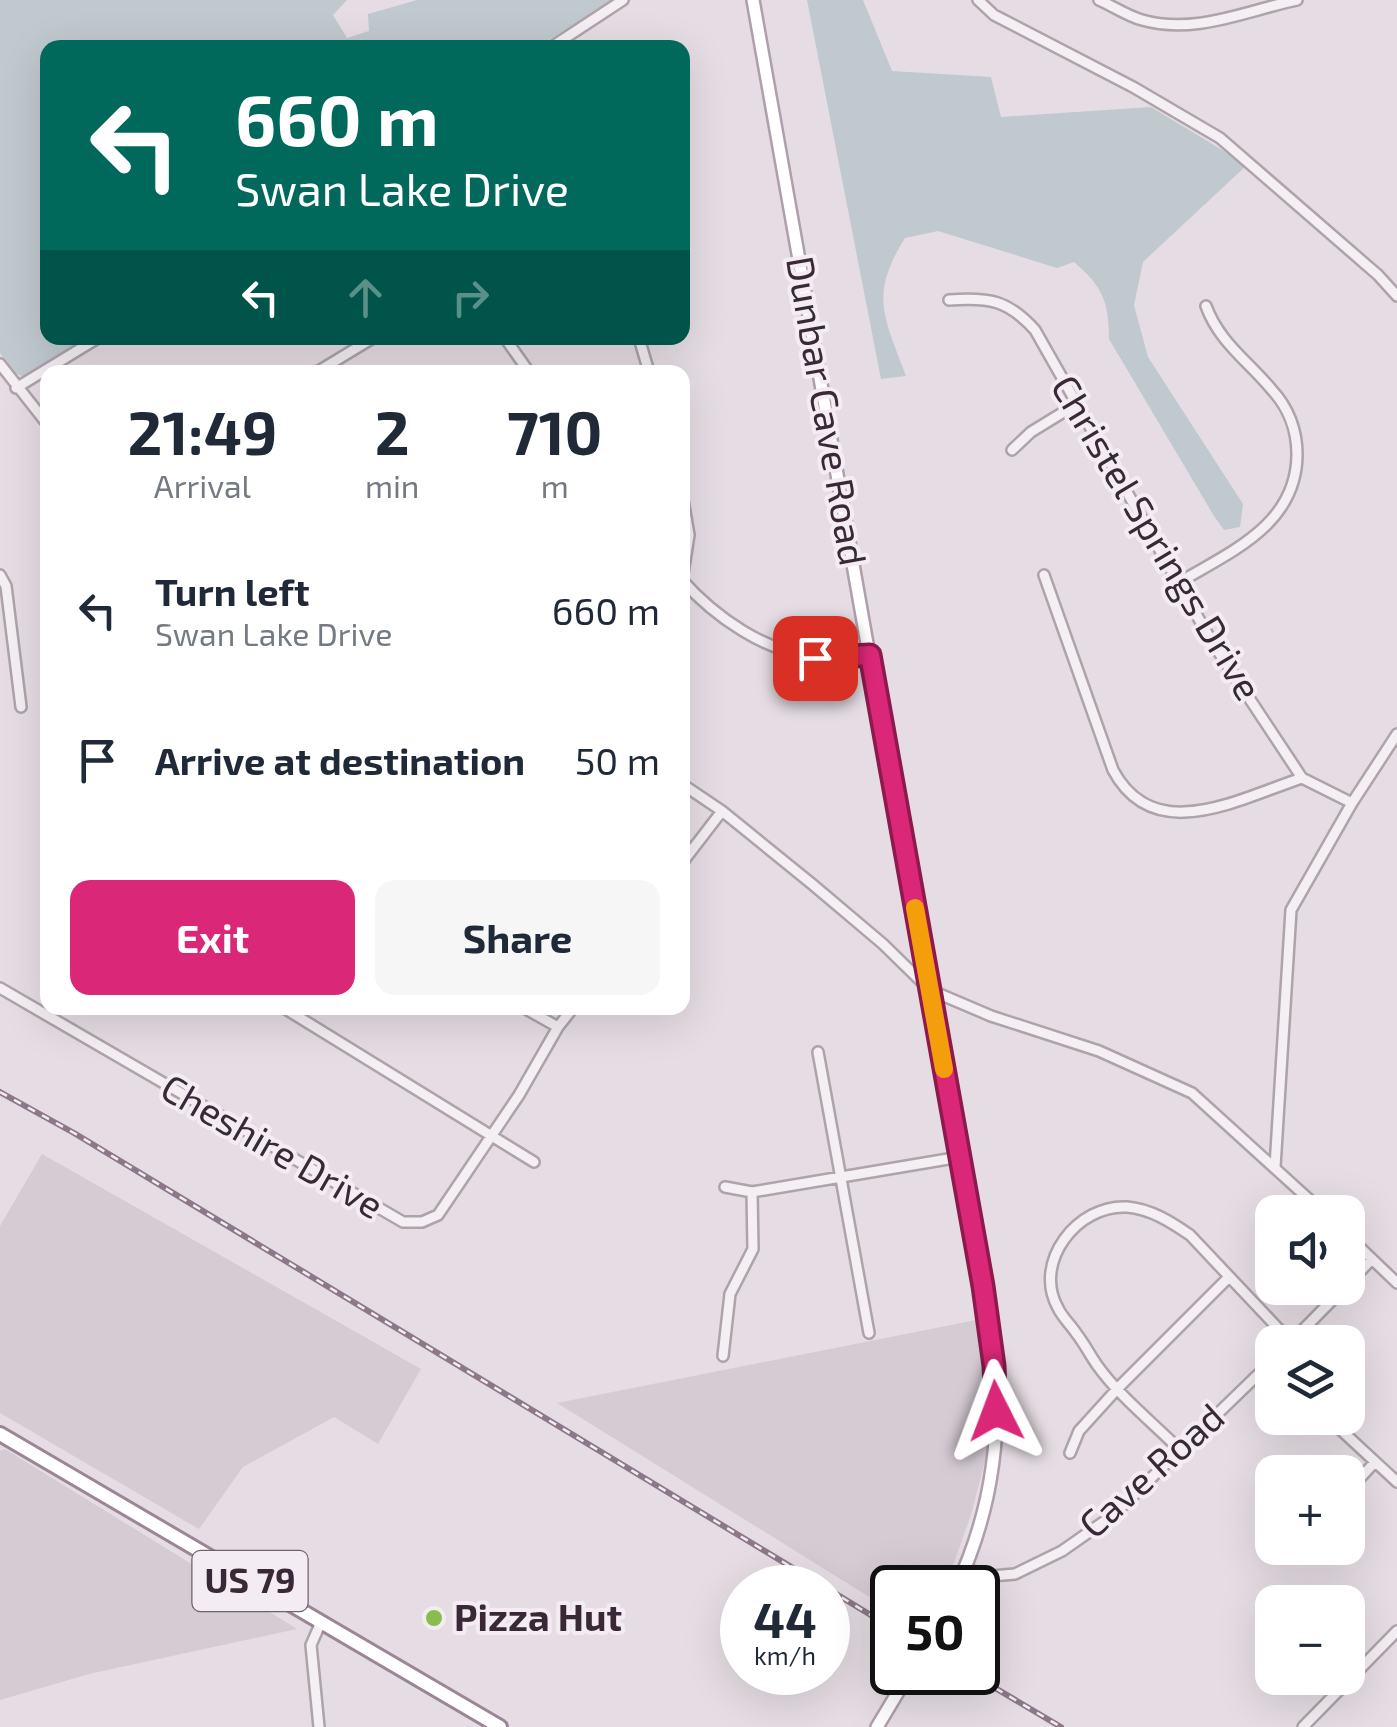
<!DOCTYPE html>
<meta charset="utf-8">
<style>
:root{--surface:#fff;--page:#f6f6f7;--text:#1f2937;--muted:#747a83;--accent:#db2777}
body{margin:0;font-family:"Exo 2",sans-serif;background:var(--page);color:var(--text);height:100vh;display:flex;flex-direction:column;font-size:38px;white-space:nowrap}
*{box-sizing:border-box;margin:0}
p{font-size:32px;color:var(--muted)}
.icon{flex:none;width:55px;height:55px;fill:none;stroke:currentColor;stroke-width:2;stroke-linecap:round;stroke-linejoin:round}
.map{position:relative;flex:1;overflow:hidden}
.panel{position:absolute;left:40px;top:365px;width:650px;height:650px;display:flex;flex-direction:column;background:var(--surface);border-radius:20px;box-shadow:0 10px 40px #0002}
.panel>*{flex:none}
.banner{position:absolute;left:40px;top:40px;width:650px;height:305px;border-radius:20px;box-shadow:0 10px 40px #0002;background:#00695c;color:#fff;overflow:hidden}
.tools{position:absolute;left:1255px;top:1195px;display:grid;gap:20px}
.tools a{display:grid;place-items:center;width:110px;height:110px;border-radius:20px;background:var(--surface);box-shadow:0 10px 40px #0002;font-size:50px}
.speed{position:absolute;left:720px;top:1565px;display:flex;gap:20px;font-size:50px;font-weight:700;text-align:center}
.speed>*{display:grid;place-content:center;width:130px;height:130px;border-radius:50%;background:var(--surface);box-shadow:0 10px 40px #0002;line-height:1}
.speed small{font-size:25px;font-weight:400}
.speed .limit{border:5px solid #111;border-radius:15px;background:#fff;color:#111}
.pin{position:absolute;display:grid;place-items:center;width:85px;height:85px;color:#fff;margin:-42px;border-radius:20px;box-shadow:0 5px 15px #0006}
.me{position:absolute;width:110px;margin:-55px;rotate:357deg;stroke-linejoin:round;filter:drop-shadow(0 0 8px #0008)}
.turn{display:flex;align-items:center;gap:35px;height:210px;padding:0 30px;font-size:45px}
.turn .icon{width:130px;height:130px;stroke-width:2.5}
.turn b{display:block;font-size:70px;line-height:85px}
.lanes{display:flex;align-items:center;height:95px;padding:0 30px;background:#0003;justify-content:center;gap:50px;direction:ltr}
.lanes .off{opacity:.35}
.eta{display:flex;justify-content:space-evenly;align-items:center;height:170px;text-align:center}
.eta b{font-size:60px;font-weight:700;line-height:70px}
.action{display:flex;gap:20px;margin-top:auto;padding:20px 30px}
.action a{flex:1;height:115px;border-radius:20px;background:var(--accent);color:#fff;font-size:40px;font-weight:700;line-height:115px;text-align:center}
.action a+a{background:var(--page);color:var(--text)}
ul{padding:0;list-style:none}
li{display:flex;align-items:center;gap:30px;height:150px;padding:0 30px}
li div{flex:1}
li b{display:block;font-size:38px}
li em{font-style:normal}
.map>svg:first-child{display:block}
.built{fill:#d5cbd3}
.green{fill:#bfc9ce}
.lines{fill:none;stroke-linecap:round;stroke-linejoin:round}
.minor-casing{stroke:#aea3ab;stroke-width:14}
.major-casing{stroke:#af9eab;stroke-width:16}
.highway-casing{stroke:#9a8695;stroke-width:18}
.minor{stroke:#f4eff3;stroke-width:9}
.major{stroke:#fff;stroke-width:11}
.highway{stroke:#fff;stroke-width:12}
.rail-casing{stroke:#8c7888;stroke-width:6}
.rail{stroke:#f3ecf2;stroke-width:2.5;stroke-dasharray:8;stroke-linecap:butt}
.route-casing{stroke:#8e194d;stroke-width:25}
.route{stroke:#db2777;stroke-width:18}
.slow{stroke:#f59e0b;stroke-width:18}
.poi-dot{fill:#8bbc4f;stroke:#f3ecf2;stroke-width:4}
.labels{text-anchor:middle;stroke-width:8;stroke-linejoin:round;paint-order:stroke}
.shield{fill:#f3ecf2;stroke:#71636e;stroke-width:2.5}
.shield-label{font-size:35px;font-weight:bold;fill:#392835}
.street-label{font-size:38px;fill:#392835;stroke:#f3ecf2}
.poi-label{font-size:38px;font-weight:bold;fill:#392835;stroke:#f3ecf2;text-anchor:start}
</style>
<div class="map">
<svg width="1397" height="1727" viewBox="0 0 1397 1727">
<rect width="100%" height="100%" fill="#e5dde3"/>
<!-- built -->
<path class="built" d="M42,1154L421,1369L378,1444L334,1417L243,1467L199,1529L0,1413V1226Z
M981,1319L990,1409L985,1461L971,1515L945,1587L892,1588V1611L557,1403Z
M5,1449L297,1629L89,1674L0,1700V1451Z"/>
<!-- green -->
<path class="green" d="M0,0H347L333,15L347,38L369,31L368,14L417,0H614L537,47L48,48V338H86L25,377L13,373L0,353Z
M807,0H863L892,71L991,77L1001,117L1151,107L1247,165L1143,262L1134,305L1148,357L1243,504L1240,527L1224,530L1214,516L1109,339C1109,301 1102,286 1074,262L1057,268L938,231L905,238C869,296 884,316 906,376L881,379Z"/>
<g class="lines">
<!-- minor casing -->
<g class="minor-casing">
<path id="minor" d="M978,0L994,15L1133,87L1220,138L1378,275L1397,296
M1099,0C1113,6 1127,16 1142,20C1195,35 1245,11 1297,0
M550,48L623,0
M949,300C989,297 1008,300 1035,330L1212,642L1302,778L1352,803
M505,338L529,372
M639,338L649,372
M0,364L48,425
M317,372L373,338
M16,388L98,338
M1012,450L1031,432L1075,405
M682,494L689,535L682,580C715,617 765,652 815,657C832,659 852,656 869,655
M0,575L6,586L21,707
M1044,575L1113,770C1154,847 1238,799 1302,778
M1178,583C1230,552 1297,525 1297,454C1297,430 1288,407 1272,390C1248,361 1219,342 1206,306
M682,784L722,811L812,884L883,944L930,990L991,1016L1099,1051L1192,1093L1323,1212
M682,863L722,811
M0,988L403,1222H422L438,1215L519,1095L558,1027L573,1008
M284,1008L534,1162
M524,1008L558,1027
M818,1052L869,1333
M1275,1167L1291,910L1352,803L1397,734
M725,1187L752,1192L960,1157
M1348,1236L1397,1283
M1348,1284L1372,1259
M1291,1342L1344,1288
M723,1356L730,1294L753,1249L752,1192
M1328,1418L1397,1482
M1178,1448C1152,1422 1119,1396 1097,1365C1090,1355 1084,1343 1076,1333C1071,1325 1062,1317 1058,1308C1032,1262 1078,1204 1127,1207C1151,1209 1171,1222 1190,1235L1291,1342
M1070,1453L1079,1431L1118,1388L1229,1277
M1348,1491L1375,1462
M1287,1555L1294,1548
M965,1569L992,1576L1015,1574L1062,1551L1112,1516L1272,1361
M319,1727L311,1645L321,1622
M1303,1727L1397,1631"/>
</g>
<!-- major casing -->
<g class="major-casing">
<path id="major" d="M753,0L995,1366C1001,1442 989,1518 956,1588
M877,1727L910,1672"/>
</g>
<!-- highway casing -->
<g class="highway-casing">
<path id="highway" d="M0,1434L500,1727"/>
</g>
<!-- minor -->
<use href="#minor" class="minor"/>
<!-- major -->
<use href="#major" class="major"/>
<!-- highway -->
<use href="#highway" class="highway"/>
<!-- rail casing -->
<g class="rail-casing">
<path id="rail" d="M0,1092L74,1133L826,1588
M828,1589L892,1628
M968,1672L1061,1727"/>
</g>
<!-- rail -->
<use href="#rail" class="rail"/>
</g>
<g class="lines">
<!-- route casing -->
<g class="route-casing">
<path id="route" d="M815,658L870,655L983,1286L994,1366L996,1411"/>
</g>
<!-- route -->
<use href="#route" class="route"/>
<!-- slow -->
<path class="slow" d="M915,908L944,1069"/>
</g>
<!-- markers -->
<circle class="poi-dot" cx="434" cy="1618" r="10"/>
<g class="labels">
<!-- shield labels -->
<rect class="shield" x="192.5" y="1551" width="115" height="60" rx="8"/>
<g class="shield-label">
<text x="250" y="1593">US 79</text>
</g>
<!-- street labels -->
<g class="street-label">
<text transform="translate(826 411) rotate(80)" y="13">Dunbar Cave Road</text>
<text transform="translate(1156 538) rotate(59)" y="13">Christel Springs Drive</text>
<text transform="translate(272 1147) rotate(30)" y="13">Cheshire Drive</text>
<text transform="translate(1152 1471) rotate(-42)" y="13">Cave Road</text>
</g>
<!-- poi labels -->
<g class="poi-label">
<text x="454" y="1631">Pizza Hut</text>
</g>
</g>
</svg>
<div class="tools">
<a><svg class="icon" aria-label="sound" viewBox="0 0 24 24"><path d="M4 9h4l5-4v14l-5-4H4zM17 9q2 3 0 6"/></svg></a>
<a><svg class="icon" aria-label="layers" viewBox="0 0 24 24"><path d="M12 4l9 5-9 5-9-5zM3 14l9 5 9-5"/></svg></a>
<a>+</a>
<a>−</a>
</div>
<div class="speed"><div>44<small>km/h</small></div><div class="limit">50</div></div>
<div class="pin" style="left:815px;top:658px;background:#d93025"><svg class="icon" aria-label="arrive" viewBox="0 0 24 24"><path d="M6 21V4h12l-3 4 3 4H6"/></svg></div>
<svg class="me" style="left:996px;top:1411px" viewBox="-20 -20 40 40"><path d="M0-17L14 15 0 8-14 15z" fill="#db2777" stroke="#fff" stroke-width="4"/></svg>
<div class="banner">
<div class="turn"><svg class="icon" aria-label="left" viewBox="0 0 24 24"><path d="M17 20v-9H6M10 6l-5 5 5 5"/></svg><div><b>660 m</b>Swan Lake Drive</div></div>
<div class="lanes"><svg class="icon" aria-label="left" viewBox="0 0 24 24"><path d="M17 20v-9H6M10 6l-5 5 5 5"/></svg><svg class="icon off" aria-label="ahead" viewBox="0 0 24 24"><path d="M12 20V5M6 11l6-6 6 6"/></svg><svg class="icon off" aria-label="right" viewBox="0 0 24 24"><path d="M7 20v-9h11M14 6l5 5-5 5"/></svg></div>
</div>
<section class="panel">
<div class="eta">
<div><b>21:49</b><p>Arrival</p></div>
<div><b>2</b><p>min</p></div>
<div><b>710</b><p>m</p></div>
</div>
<ul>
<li><svg class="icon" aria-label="left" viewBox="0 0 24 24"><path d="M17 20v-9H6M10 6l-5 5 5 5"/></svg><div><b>Turn left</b><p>Swan Lake Drive</p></div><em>660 m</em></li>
<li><svg class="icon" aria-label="arrive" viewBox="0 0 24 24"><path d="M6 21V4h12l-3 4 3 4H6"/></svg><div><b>Arrive at destination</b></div><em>50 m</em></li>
</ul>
<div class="action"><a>Exit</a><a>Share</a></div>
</section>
</div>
